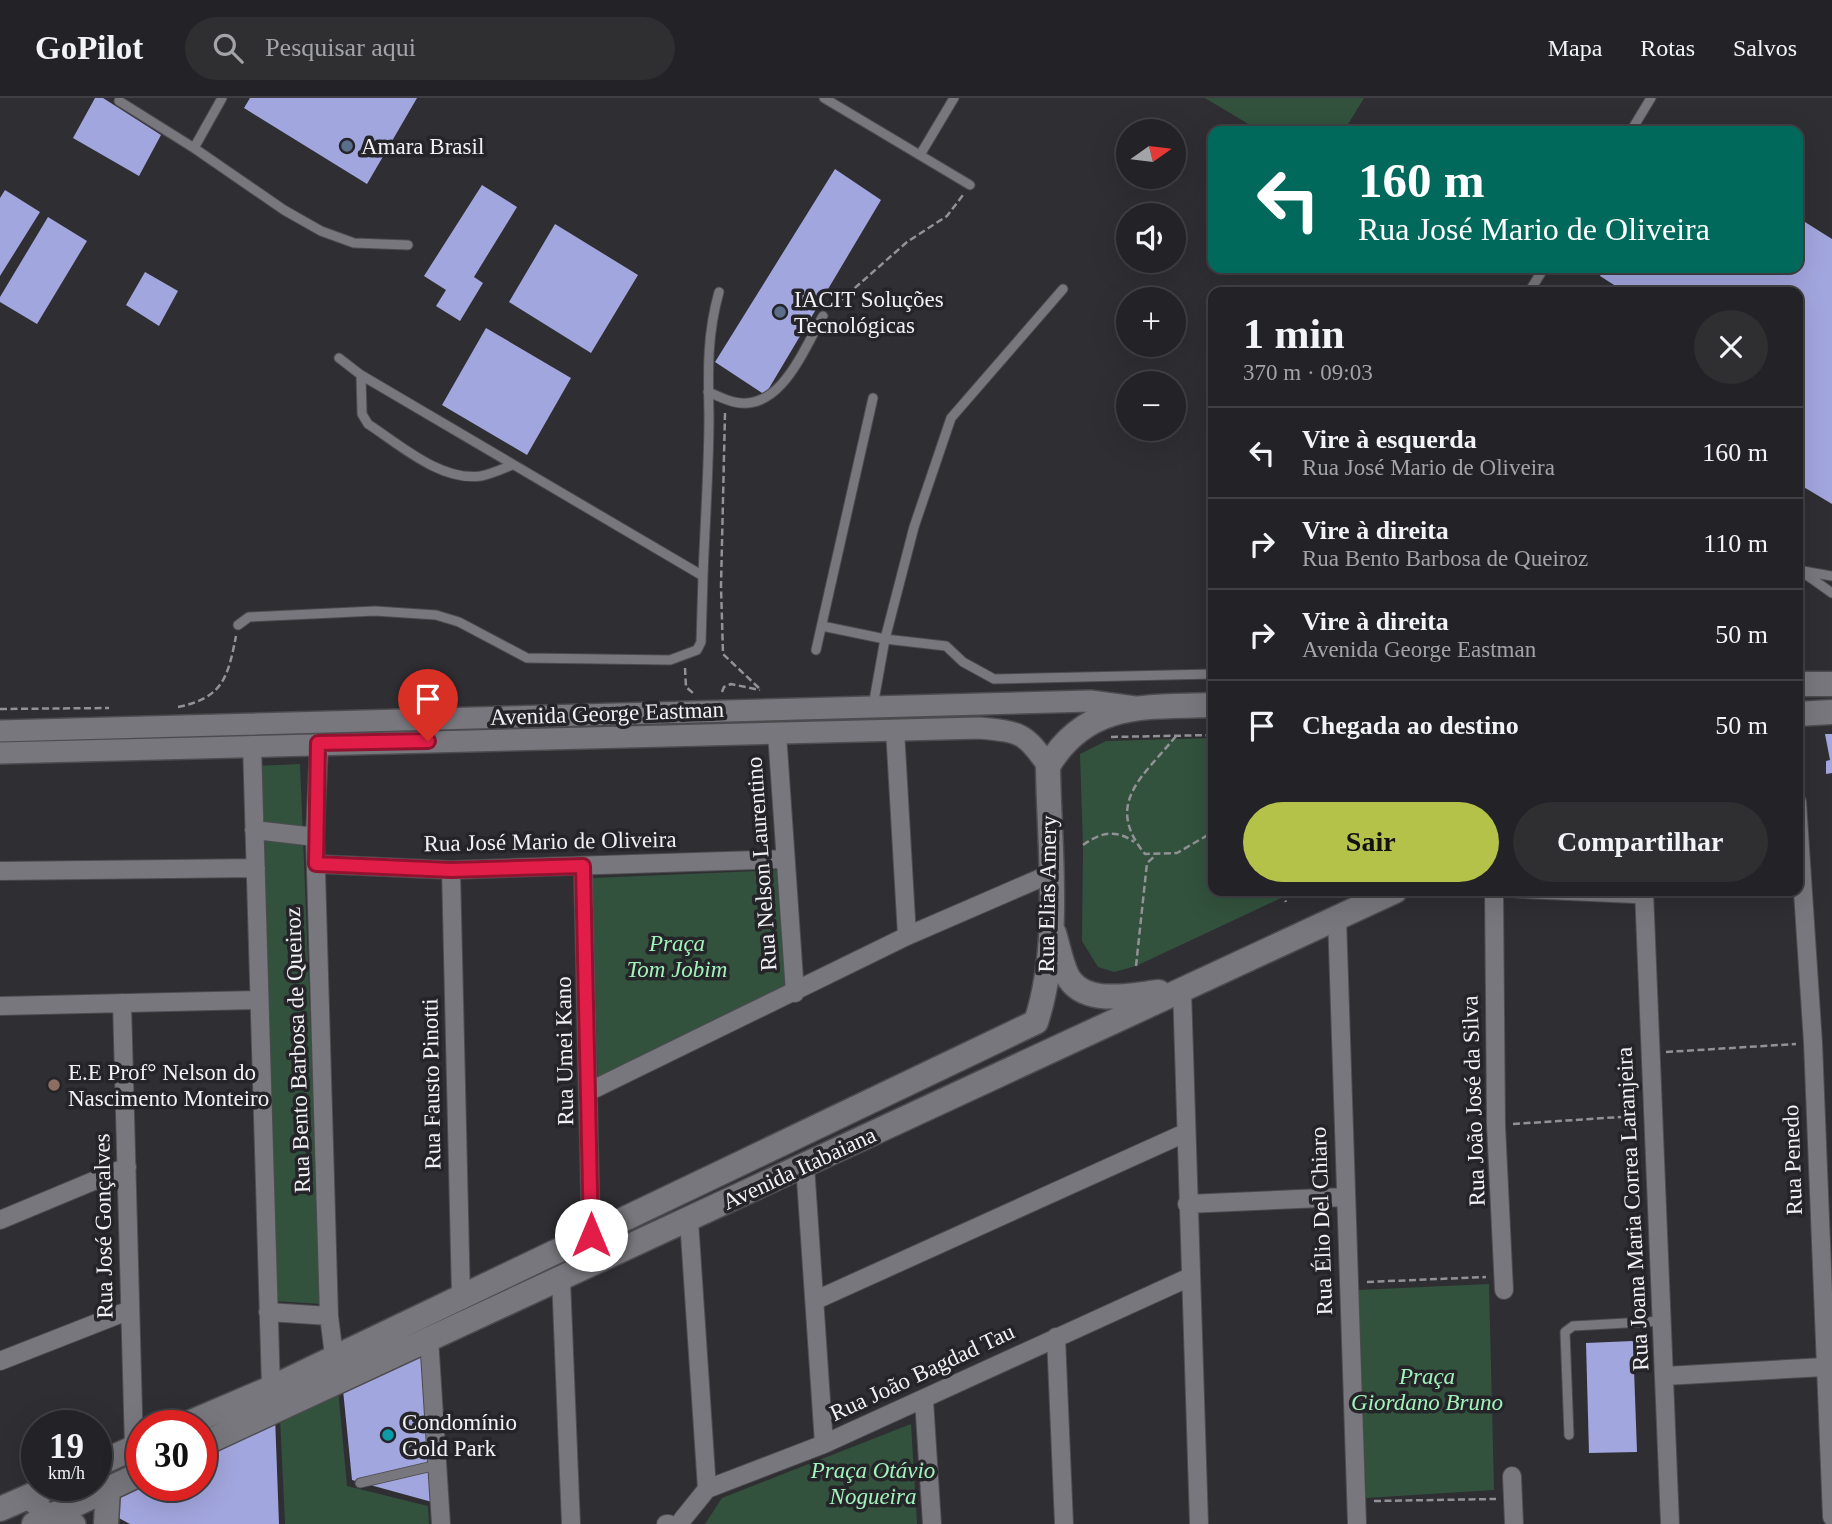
<!DOCTYPE html>
<html lang="pt">
<meta charset="utf-8">
<style>
:root{--surface:#232226;--page:#2f2f32;--text:#f1f3f6;--muted:#a3a4a7;--line:#403f43;--accent:#b5c24a}
body{margin:0;font-family:Georgia,serif;background:var(--page);color:var(--text);height:100vh;display:flex;flex-direction:column;font-size:26px;white-space:nowrap}
*{box-sizing:border-box;margin:0}
p{font-size:23px;color:var(--muted)}
.icon{flex:none;width:38px;height:38px;fill:none;stroke:currentColor;stroke-width:2;stroke-linecap:round;stroke-linejoin:round}
.map{position:relative;flex:1;overflow:hidden}
.details{position:absolute;left:1208px;top:189px;width:595px;height:609px;display:flex;flex-direction:column;background:var(--surface);border-radius:14px;box-shadow:0 7px 28px #0002,0 0 0 2px var(--line)}
.details>*{flex:none}
.top-card{position:absolute;left:1208px;top:28px;width:595px;height:147px;border-radius:14px;box-shadow:0 7px 28px #0002,0 0 0 2px var(--line);background:#00695c;color:#fff;overflow:hidden}
.needle{width:46px;rotate:76deg}
.controls{position:absolute;left:1116px;top:21px;display:grid;gap:14px}
.controls a{display:grid;place-items:center;width:70px;height:70px;border-radius:50%;background:var(--surface);box-shadow:0 7px 28px #0002,0 0 0 2px var(--line);font-size:35px}
.speed{position:absolute;left:21px;top:1312px;display:flex;gap:14px;font-size:35px;font-weight:700;text-align:center}
.speed>*{display:grid;place-content:center;width:91px;height:91px;border-radius:50%;background:var(--surface);box-shadow:0 7px 28px #0002,0 0 0 2px var(--line);line-height:1}
.speed small{font-size:18px;font-weight:400}
.speed .limit{border:10px solid #d22;background:#fff;color:#111}
.pin{position:absolute;display:grid;place-items:center;width:60px;height:60px;color:#fff;margin:-72px -30px;border-radius:50% 50% 50% 0;rotate:-45deg;box-shadow:0 0 7px #0007}
.pin .icon{rotate:45deg}
.me{position:absolute;width:77px;margin:-38px;rotate:0deg;stroke-linejoin:round;filter:drop-shadow(0 0 5px #0008)}
.turn{display:flex;align-items:center;gap:24px;height:147px;padding:0 35px;font-size:32px}
.turn .icon{width:91px;height:91px;stroke-width:2.5}
.turn b{display:block;font-size:49px;line-height:60px}
.round{display:grid;place-items:center;flex:none;width:74px;height:74px;border-radius:37px;background:var(--page)}
.headline{display:flex;align-items:center;justify-content:space-between;height:119px;padding:0 35px}
h1{font-size:42px;font-weight:700;line-height:52px}
.primary-button{display:flex;gap:14px;margin-top:auto;padding:14px 35px}
.primary-button a{flex:1;height:80px;border-radius:42px;background:var(--accent);color:#111;font-size:28px;font-weight:700;line-height:80px;text-align:center}
.primary-button a+a{background:var(--page);color:var(--text)}
ul{padding:0;list-style:none}
li{display:flex;align-items:center;gap:21px;height:91px;padding:0 35px;border-top:2px solid var(--line)}
li div{flex:1}
li b{display:block;font-size:26px}
li em{font-style:normal}
header{display:flex;align-items:center;gap:42px;box-sizing:border-box;height:98px;padding:0 35px;background:var(--surface);border-bottom:2px solid var(--line)}
header strong{font-size:33px}
nav{display:flex;gap:38px;margin-inline-start:auto;font-size:24px}
.search{width:490px;height:63px;background:var(--page);display:flex;align-items:center;gap:18px;box-sizing:border-box;padding:0 24px;border-radius:38px;color:var(--muted);font-size:26px}
.map>svg:first-child{display:block}
.green{fill:#32523d}
.building{fill:#a2a6de}
.lines{fill:none;stroke-linecap:round;stroke-linejoin:round}
.service-casing{stroke:#4c4b4f;stroke-width:11}
.minor-casing{stroke:#4c4b4f;stroke-width:20}
.tertiary-casing{stroke:#4c4b4f;stroke-width:24}
.secondary-casing{stroke:#4c4b4f;stroke-width:27}
.path{stroke:#929195;stroke-width:2.5;stroke-dasharray:7 3.5;stroke-linecap:butt}
.service{stroke:#78777d;stroke-width:9}
.minor{stroke:#78777d;stroke-width:18}
.tertiary{stroke:#78777d;stroke-width:21}
.secondary{stroke:#78777d;stroke-width:24}
.route-casing{stroke:#92132f;stroke-width:18}
.route{stroke:#e11d48;stroke-width:12}
.service-dot{fill:#5c6f8a;stroke:#252429;stroke-width:2.5}
.education-dot{fill:#8d6e63;stroke:#252429;stroke-width:2.5}
.culture-dot{fill:#0f9aa8;stroke:#252429;stroke-width:2.5}
.labels{text-anchor:middle;stroke-width:7;stroke-linejoin:round;paint-order:stroke}
.poi-label{font-size:23px;fill:#f2f1f4;stroke:#252429;text-anchor:start}
.street-label{font-size:23px;fill:#f2f1f4;stroke:#252429}
.park-label{font-size:23px;font-style:italic;fill:#a1f3bc;stroke:#252429}
</style>
<header>
<strong>GoPilot</strong>
<div class="search"><svg class="icon" aria-label="search" viewBox="0 0 24 24"><circle cx="10" cy="10" r="6"/><path d="M15 15l6 6"/></svg>Pesquisar aqui</div>
<nav><a>Mapa</a><a>Rotas</a><a>Salvos</a></nav>
</header>
<div class="map">
<svg width="1832" height="1426" viewBox="0 0 1832 1426">
<rect width="100%" height="100%" fill="#2f2e33"/>
<!-- green -->
<path class="green" d="M1205,0H1364L1344,33H1260Z
M1213,640V793H1296L1136,868L1114,874L1098,869L1082,843L1083,748L1080,656L1106,643Z
M300,666L322,1206L274,1203L256,668Z
M780,772L787,896L598,985L592,780Z
M1489,1186L1494,1392L1366,1400L1358,1192Z
M338,1291L347,1388L428,1408L429,1426H285L280,1319Z
M911,1326L917,1426H705L722,1400Z"/>
<!-- building -->
<path class="building" d="M95,0H103L161,37L139,78L73,40Z
M250,0H417L367,86L244,10Z
M835,71L881,102L765,297L715,264Z
M482,87L517,109L474,179L483,185L460,223L436,208L446,192L424,178Z
M5,92L40,114L0,178V100Z
M48,119L87,143L37,226L0,204V199Z
M1797,119L1832,141V406L1797,385V194H1625L1600,178L1605,170H1797Z
M555,126L638,177L591,255L509,204Z
M145,174L178,193L159,228L126,207Z
M486,230L571,280L527,357L442,307Z
M1825,636H1832V675L1826,676V663L1830,662Z
M1633,1243L1637,1354L1589,1355L1586,1245Z
M424,1252L432,1404L352,1382L343,1292Z
M275,1318L279,1426H130L115,1418L118,1397L142,1388H201V1354Z"/>
<g class="lines">
<!-- service casing -->
<g class="service-casing">
<path id="service" d="M824,0L970,87
M119,3L194,50L284,112L321,133L354,145L408,147
M1631,33L1651,0
M194,50L222,0
M920,57L954,0
M1529,194L1544,170
M339,260L361,277L703,478C705,424 709,370 709,317C708,273 707,236 719,194
M361,277L362,316L368,326C399,346 441,384 481,378C491,376 502,371 512,367
M708,294C716,297 725,302 734,304C781,315 804,250 823,218
M1797,470L1832,495
M1803,473L1832,478
M238,527L249,519L375,513L436,517L459,524L527,560L670,562L697,552L701,544L703,478
M822,528L885,541L946,548L963,564L994,581L1213,576
M816,552L873,300
M873,608L885,541L914,429L951,320L1063,191
M1516,795L1644,801
M1569,1337L1565,1234L1573,1228L1662,1223
M360,1385L437,1367"/>
</g>
<!-- minor casing -->
<g class="minor-casing">
<path id="minor" d="M895,632L907,838
M777,635L795,895
M319,645L315,739L329,1218L334,1258
M252,647L271,1290
M1797,704L1813,945L1832,1419
M254,732L315,739
M316,766L451,772L784,761
M583,768L591,1137
M451,772L461,1199
M0,773L256,770
M1494,793L1496,1027L1504,1192
M1644,793L1670,1426
M1337,819L1357,1426
M1182,891L1199,1426
M122,905L134,1350
M0,908L259,902
M590,993L907,838L1050,776
M805,1067L824,1346
M1187,1106L1345,1099
M0,1122L127,1069
M689,1122L707,1391
M561,1180L571,1426
M816,1202L1185,1035
M268,1214L329,1218
M1056,1239L1064,1426
M429,1240L441,1426
M0,1263L130,1212
M1665,1278L1824,1269
M924,1302L932,1426
M1512,1378L1514,1426
M682,1422L707,1391L824,1346L1190,1179
M666,1426H669"/>
</g>
<!-- tertiary casing -->
<g class="tertiary-casing">
<path id="tertiary" d="M0,633L1090,603L1135,609
M0,655L980,630C1020,634 1025,634 1048,668
M28,1400L51,1419L75,1426"/>
</g>
<!-- secondary casing -->
<g class="secondary-casing">
<path id="secondary" d="M1797,586H1832
M1797,616L1832,614
M1054,835C1058,848 1061,865 1067,877C1083,909 1131,897 1159,894
M182,1328L271,1290L1036,924C1062,845 1049,750 1048,668C1087,603 1145,609 1213,607
M201,1347L1395,793
M96,1367L142,1346
M0,1411L53,1388
M34,1426L142,1375
M106,1426L108,1391"/>
</g>
<!-- path -->
<path class="path" d="M831,211L907,144L947,118L963,97
M725,315L721,488L723,556L761,592
M685,570L686,589L693,595
M722,594L724,589L731,586L760,592
M178,609C223,600 228,579 236,538
M0,611L109,610
M1176,638C1144,678 1103,705 1145,756L1177,755L1213,734
M1111,639L1213,637
M1083,747C1101,734 1116,731 1134,744
M1281,793L1286,804
M1136,868L1147,765L1156,757
M1666,954L1796,946
M1513,1026L1636,1018
M1367,1184L1486,1179
M1374,1403L1496,1401"/>
<!-- service -->
<use href="#service" class="service"/>
<!-- minor -->
<use href="#minor" class="minor"/>
<!-- tertiary -->
<use href="#tertiary" class="tertiary"/>
<!-- secondary -->
<use href="#secondary" class="secondary"/>
</g>
<g class="lines">
<!-- route casing -->
<g class="route-casing">
<path id="route" d="M428,643L318,645L316,766L451,772L583,768L591,1137"/>
</g>
<!-- route -->
<use href="#route" class="route"/>
</g>
<!-- markers -->
<g class="service-dot">
<circle cx="347" cy="48" r="7"/>
<circle cx="780" cy="214" r="7"/>
</g>
<circle class="education-dot" cx="54" cy="987" r="7"/>
<circle class="culture-dot" cx="388" cy="1337" r="7"/>
<g class="labels">
<!-- poi labels -->
<g class="poi-label">
<text x="361" y="56">Amara Brasil</text>
<text x="794" y="209">IACIT Soluções<tspan x="794" dy="26">Tecnológicas</tspan></text>
<text x="68" y="982">E.E Prof° Nelson do<tspan x="68" dy="26">Nascimento Monteiro</tspan></text>
<text x="402" y="1332">Condomínio<tspan x="402" dy="26">Gold Park</tspan></text>
</g>
<!-- street labels -->
<g class="street-label">
<text transform="translate(607 615) rotate(-2)" y="8">Avenida George Eastman</text>
<text transform="translate(550 743) rotate(-1)" y="8">Rua José Mario de Oliveira</text>
<text transform="translate(761 766) rotate(-94)" y="8">Rua Nelson Laurentino</text>
<text transform="translate(1047 796) rotate(-89)" y="8">Rua Elias Amery</text>
<text transform="translate(297 952) rotate(-92)" y="8">Rua Bento Barbosa de Queiroz</text>
<text transform="translate(564 953) rotate(-91)" y="8">Rua Umei Kano</text>
<text transform="translate(431 986) rotate(-91)" y="8">Rua Fausto Pinotti</text>
<text transform="translate(1473 1003) rotate(-92)" y="8">Rua João José da Silva</text>
<text transform="translate(1792 1062) rotate(-92)" y="8">Rua Penedo</text>
<text transform="translate(799 1070) rotate(-25)" y="8">Avenida Itabaiana</text>
<text transform="translate(1632 1111) rotate(-93)" y="8">Rua Joana Maria Correa Laranjeira</text>
<text transform="translate(1321 1123) rotate(-92)" y="8">Rua Élio Del Chiaro</text>
<text transform="translate(103 1128) rotate(-91)" y="8">Rua José Gonçalves</text>
<text transform="translate(922 1274) rotate(-25)" y="8">Rua João Bagdad Tau</text>
</g>
<!-- park labels -->
<g class="park-label">
<text x="677" y="853">Praça<tspan x="677" dy="26">Tom Jobim</tspan></text>
<text x="1427" y="1286">Praça<tspan x="1427" dy="26">Giordano Bruno</tspan></text>
<text x="873" y="1380">Praça Otávio<tspan x="873" dy="26">Nogueira</tspan></text>
</g>
</g>
</svg>
<div class="controls">
<a><svg class="needle" viewBox="-14 -14 28 28"><path d="M0-13l5 13h-10z" fill="#e53935"/><path d="M0 13l5-13h-10z" fill="#a3a4a7"/></svg></a>
<a><svg class="icon" aria-label="sound" viewBox="0 0 24 24"><path d="M4 9h4l5-4v14l-5-4H4zM17 9q2 3 0 6"/></svg></a>
<a>+</a>
<a>−</a>
</div>
<div class="speed"><div>19<small>km/h</small></div><div class="limit">30</div></div>
<div class="pin" style="left:428px;top:643px;background:#d93025"><svg class="icon" aria-label="arrive" viewBox="0 0 24 24"><path d="M6 21V4h12l-3 4 3 4H6"/></svg></div>
<svg class="me" style="left:591px;top:1137px" viewBox="-20 -20 40 40"><circle r="19" fill="#fff"/><path d="M0-13L10 11 0 6-10 11z" fill="#e11d48"/></svg>
<div class="top-card">
<div class="turn"><svg class="icon" aria-label="left" viewBox="0 0 24 24"><path d="M17 20v-9H6M10 6l-5 5 5 5"/></svg><div><b>160 m</b>Rua José Mario de Oliveira</div></div>
</div>
<section class="details">
<div class="headline"><div><h1>1 min</h1><p>370 m · 09:03</p></div><a class="round"><svg class="icon" aria-label="close" viewBox="0 0 24 24"><path d="M6 6l12 12M18 6L6 18"/></svg></a></div>
<ul>
<li><svg class="icon" aria-label="left" viewBox="0 0 24 24"><path d="M17 20v-9H6M10 6l-5 5 5 5"/></svg><div><b>Vire à esquerda</b><p>Rua José Mario de Oliveira</p></div><em>160 m</em></li>
<li><svg class="icon" aria-label="right" viewBox="0 0 24 24"><path d="M7 20v-9h11M14 6l5 5-5 5"/></svg><div><b>Vire à direita</b><p>Rua Bento Barbosa de Queiroz</p></div><em>110 m</em></li>
<li><svg class="icon" aria-label="right" viewBox="0 0 24 24"><path d="M7 20v-9h11M14 6l5 5-5 5"/></svg><div><b>Vire à direita</b><p>Avenida George Eastman</p></div><em>50 m</em></li>
<li><svg class="icon" aria-label="arrive" viewBox="0 0 24 24"><path d="M6 21V4h12l-3 4 3 4H6"/></svg><div><b>Chegada ao destino</b></div><em>50 m</em></li>
</ul>
<div class="primary-button"><a>Sair</a><a>Compartilhar</a></div>
</section>
</div>
